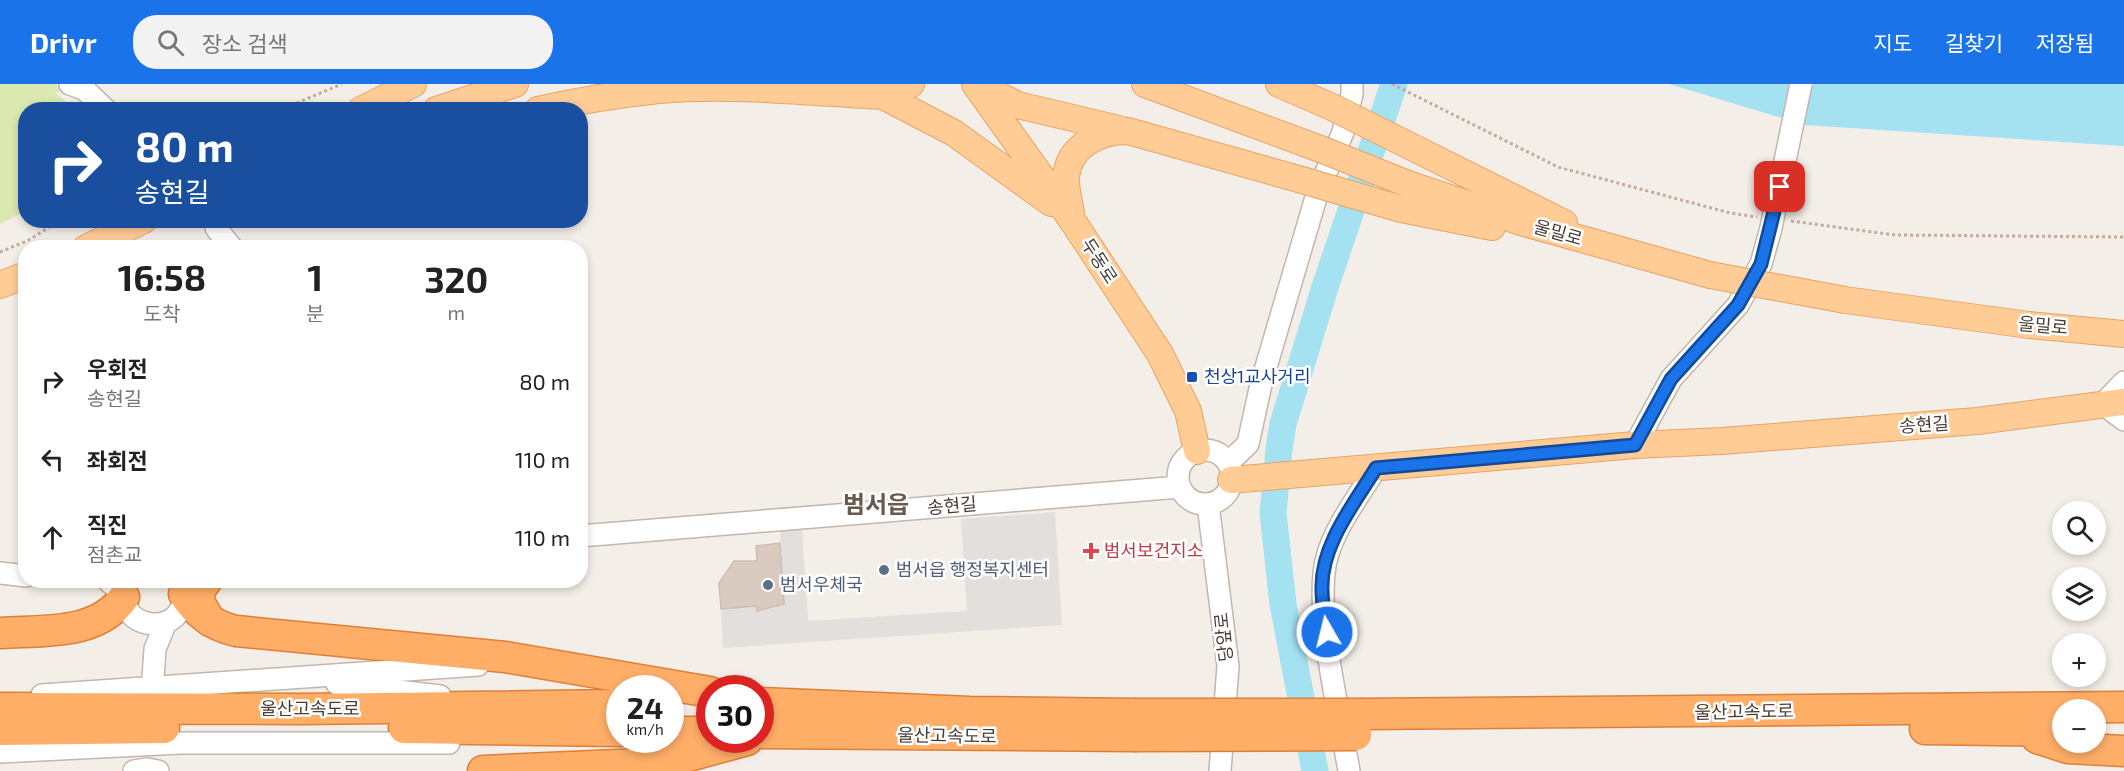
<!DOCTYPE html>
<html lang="ko">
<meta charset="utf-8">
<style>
:root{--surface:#fff;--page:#f2f2f2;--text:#222;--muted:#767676;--accent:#1a73e8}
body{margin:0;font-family:"Exo 2","Noto Sans KR",sans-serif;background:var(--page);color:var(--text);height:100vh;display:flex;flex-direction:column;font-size:22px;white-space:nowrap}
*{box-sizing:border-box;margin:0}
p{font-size:20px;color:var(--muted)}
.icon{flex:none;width:33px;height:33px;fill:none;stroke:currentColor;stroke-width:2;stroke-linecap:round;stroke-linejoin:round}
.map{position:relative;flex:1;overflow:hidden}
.sheet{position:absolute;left:18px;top:156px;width:570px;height:348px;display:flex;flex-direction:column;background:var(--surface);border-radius:24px;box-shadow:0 3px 9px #0003}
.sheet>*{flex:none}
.top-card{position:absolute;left:18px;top:18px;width:570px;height:126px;border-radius:24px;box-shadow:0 3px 9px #0003;background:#1a4fa0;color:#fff;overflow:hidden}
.controls{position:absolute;left:2052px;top:417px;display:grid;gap:12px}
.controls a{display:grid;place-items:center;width:54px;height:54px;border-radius:50%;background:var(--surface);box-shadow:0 3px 9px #0003;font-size:30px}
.speed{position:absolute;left:606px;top:591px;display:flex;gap:12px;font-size:30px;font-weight:700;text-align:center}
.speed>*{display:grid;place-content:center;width:78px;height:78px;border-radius:50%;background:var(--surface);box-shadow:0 3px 9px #0003;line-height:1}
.speed small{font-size:15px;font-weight:400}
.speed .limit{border:9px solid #d22;background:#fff;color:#111}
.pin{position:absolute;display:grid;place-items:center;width:51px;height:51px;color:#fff;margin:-26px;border-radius:12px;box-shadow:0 3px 9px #0006}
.me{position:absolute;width:66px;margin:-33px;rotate:352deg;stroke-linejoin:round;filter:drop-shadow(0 0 4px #0008)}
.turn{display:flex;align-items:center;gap:21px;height:126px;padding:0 18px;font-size:27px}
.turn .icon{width:78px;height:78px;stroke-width:2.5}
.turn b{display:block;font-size:42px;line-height:51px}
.eta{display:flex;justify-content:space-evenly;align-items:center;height:102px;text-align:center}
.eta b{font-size:36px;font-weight:700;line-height:42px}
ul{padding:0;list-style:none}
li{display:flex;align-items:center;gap:18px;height:78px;padding:0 18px}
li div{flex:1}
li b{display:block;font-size:22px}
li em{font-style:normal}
header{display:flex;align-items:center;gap:36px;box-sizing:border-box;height:84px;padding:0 30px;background:var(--accent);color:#fff}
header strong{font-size:28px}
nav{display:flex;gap:33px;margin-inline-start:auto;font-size:21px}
.search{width:420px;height:54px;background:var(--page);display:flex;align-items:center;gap:15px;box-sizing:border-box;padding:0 21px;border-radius:24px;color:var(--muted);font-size:22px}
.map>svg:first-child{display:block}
.green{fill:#dbe8b0}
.parking{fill:#e2dfdd}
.water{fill:#a4e1f1}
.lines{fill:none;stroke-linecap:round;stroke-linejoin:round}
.river{stroke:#a4e1f1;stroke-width:27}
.building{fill:#d9cac0;stroke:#d1bdb0;stroke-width:1.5}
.minor-casing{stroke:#c3b6ad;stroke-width:24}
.major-casing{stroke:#e5a465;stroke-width:28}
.highway-casing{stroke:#df7f37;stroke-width:33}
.path{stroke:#c2ac9b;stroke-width:3;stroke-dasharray:3 3;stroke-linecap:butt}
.minor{stroke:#fff;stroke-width:21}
.major{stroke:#ffcc96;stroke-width:26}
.highway{stroke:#ffae68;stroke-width:30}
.minor-bridge-casing{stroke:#c3b6ad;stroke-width:24;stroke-linecap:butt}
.major-bridge-casing{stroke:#e5a465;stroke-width:28;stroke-linecap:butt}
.highway-bridge-casing{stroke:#df7f37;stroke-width:33;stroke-linecap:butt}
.minor-bridge{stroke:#fff;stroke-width:21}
.major-bridge{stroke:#ffcc96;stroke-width:26}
.highway-bridge{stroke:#ffae68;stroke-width:30}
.route-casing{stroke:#114b97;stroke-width:15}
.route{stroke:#1a73e8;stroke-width:10}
.transit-dot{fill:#1a4fb4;stroke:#fff;stroke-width:2}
.health-dot{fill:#e0444e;stroke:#fff;stroke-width:2}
.service-dot{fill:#5c6f8a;stroke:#fff;stroke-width:2}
.labels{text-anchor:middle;stroke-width:5;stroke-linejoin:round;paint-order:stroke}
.street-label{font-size:18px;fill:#473d36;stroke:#fff}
.transit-label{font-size:18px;fill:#164399;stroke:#fff;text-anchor:start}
.health-label{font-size:18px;fill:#be3a42;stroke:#fff;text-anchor:start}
.service-label{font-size:18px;fill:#4e5e75;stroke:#fff;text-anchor:start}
.district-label{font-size:24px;font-weight:bold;fill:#6a594d;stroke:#fff}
</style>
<header>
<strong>Drivr</strong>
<div class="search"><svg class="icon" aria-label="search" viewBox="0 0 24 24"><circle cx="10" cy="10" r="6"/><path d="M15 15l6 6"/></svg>장소 검색</div>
<nav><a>지도</a><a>길찾기</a><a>저장됨</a></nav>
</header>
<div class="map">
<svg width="2124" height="687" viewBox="0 0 2124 687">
<rect width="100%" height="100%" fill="#f4eee8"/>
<!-- green -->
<path class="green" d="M0,0H56L61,6L55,9L76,25L26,26L25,127L0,140Z"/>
<!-- parking -->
<path class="parking" d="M1055,428L1062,541L723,564L721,525L784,520L780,445L802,444L808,537L967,527L961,435Z"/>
<!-- water -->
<path class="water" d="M1669,0H2124V62L1805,41Z"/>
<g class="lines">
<!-- river -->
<path class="river" d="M1315,687L1283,520L1273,429L1279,365L1283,340L1326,200L1394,0"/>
</g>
<!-- building -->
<path class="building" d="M780,459L784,520L757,527L756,522L721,525L719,499L734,477H757L756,462Z"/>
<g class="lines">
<!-- minor casing -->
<g class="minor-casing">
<path id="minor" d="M70,0L84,5L106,26
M216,144L232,164
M2124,298L2103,320L2124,336
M1635,361L1671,295L1738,221L1761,180L1771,144
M1178 393a27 27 0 1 1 54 0a27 27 0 1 1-54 0Z
M1228,379L1248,360L1261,300L1317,110L1343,48L1352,10V0
M1208,420L1228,582L1220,687
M580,452L1180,403
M0,489L26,492
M107,496L124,510
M128,496C105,547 192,559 183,503
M153,594L155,565L166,538
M337,600L440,612
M42,611L478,581
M0,668L180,659H449
M134,687L147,685L158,687
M1349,687C1340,632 1313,523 1327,473C1336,441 1359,412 1376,384"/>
</g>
<!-- major casing -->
<g class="major-casing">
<path id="major" d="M975,0L1072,136L1160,270L1188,327L1197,367
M1145,0L1323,66
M1279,0L1332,23
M980,2L1018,21L1119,45
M883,12L954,49L1051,119
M361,26L413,0
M436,26L515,0
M538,26C578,17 618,10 659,6C733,0 809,8 883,12L896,9L911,0
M1420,67L1564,139
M1408,100L1521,138L1710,191
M1401,125L1492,143
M1071,130C1070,119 1065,104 1066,93C1069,61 1100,47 1128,47L1302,96
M86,164L144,136
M0,201L26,191
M1845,216L2029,241L2124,250
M1231,396L1635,361L1722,357L1977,337L2124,318"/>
</g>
<!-- highway casing -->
<g class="highway-casing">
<path id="highway" d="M207,496L201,504L198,516L210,537
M184,510C196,529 214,542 236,547L505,573L710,608
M0,549C42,546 98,552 124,513
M760,619L969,628L1133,630
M0,624L301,625L620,621
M1364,630L2124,623
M404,644L620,647
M1925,645L2062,647
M0,646L164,644
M670,648H710
M760,649L1134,652
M2037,654L2068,664L2124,667
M483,687L663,679L747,656"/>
</g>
<!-- path -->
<path class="path" d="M1392,0L1558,83L1730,129L1757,133
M280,26L342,0
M1791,137L1895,151L2124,153
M0,168L27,157L61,136"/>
<!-- minor -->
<use href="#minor" class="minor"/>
<!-- major -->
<use href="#major" class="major"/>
<!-- highway -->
<use href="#highway" class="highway"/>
<!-- minor-bridge casing -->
<g class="minor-bridge-casing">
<path id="minor-bridge" d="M1771,144L1801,0"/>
</g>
<!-- major-bridge casing -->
<g class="major-bridge-casing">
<path id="major-bridge" d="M1332,23L1420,67
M1323,66L1408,100
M1302,96L1401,125
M1710,191L1845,216"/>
</g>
<!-- highway-bridge casing -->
<g class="highway-bridge-casing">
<path id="highway-bridge" d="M1133,630H1364
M1134,652L1356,651"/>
</g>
<!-- minor-bridge -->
<use href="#minor-bridge" class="minor-bridge"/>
<!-- major-bridge -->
<use href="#major-bridge" class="major-bridge"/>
<!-- highway-bridge -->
<use href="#highway-bridge" class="highway-bridge"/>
</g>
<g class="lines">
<!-- route casing -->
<g class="route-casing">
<path id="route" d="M1327,548C1325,534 1322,520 1322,506C1320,462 1354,420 1376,384L1635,361L1671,295L1738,221L1761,180L1780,103"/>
</g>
<!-- route -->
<use href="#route" class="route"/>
</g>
<!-- markers -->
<rect class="transit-dot" x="1186" y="287" width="12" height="12" rx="3"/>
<path class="health-dot" d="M1088 458h6v6h6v6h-6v6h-6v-6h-6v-6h6z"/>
<g class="service-dot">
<circle cx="884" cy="486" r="6"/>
<circle cx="768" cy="501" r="6"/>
</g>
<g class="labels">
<!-- street labels -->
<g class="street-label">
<text transform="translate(1558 149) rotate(16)" y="6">울밀로</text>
<text transform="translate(1099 177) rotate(57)" y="6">두동로</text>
<text transform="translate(2043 242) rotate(5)" y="6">울밀로</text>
<text transform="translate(1924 341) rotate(-4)" y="6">송현길</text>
<text transform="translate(952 422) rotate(-5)" y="6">송현길</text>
<text transform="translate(1224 553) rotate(-96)" y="6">당앞로</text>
<text x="310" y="631">울산고속도로</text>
<text transform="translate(1744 628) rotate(-1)" y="6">울산고속도로</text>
<text transform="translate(947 652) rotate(1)" y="6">울산고속도로</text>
</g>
<!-- transit labels -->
<g class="transit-label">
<text x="1204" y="299">천상1교사거리</text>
</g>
<!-- health labels -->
<g class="health-label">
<text x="1104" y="473">범서보건지소</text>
</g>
<!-- service labels -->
<g class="service-label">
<text x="896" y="492">범서읍 행정복지센터</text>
<text x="780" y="507">범서우체국</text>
</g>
<!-- district labels -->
<g class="district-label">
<text x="876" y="429">범서읍</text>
</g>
</g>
</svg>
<div class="controls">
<a><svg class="icon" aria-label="search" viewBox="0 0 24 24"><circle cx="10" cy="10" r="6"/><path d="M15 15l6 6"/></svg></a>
<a><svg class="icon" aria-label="layers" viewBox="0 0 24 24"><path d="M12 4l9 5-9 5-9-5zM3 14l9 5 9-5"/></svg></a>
<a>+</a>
<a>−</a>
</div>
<div class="speed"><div>24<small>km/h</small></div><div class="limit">30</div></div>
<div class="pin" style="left:1780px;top:103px;background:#d93025"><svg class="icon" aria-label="arrive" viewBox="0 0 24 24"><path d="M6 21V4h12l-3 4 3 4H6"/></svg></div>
<svg class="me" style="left:1327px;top:548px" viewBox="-20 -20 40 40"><circle r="17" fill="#1a73e8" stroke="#fff" stroke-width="3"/><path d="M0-11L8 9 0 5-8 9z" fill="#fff"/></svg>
<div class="top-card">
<div class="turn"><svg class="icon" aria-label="right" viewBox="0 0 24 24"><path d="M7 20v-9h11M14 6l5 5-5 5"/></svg><div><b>80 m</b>송현길</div></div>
</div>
<section class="sheet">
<div class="eta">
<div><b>16:58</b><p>도착</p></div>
<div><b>1</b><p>분</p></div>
<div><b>320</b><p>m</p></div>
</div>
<ul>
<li><svg class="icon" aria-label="right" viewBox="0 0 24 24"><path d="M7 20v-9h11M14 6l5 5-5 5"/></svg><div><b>우회전</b><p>송현길</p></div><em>80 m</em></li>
<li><svg class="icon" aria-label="left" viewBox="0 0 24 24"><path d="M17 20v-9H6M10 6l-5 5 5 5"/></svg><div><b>좌회전</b></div><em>110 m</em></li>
<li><svg class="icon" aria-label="ahead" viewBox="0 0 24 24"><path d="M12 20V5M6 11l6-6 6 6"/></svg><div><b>직진</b><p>점촌교</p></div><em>110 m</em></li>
</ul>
</section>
</div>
